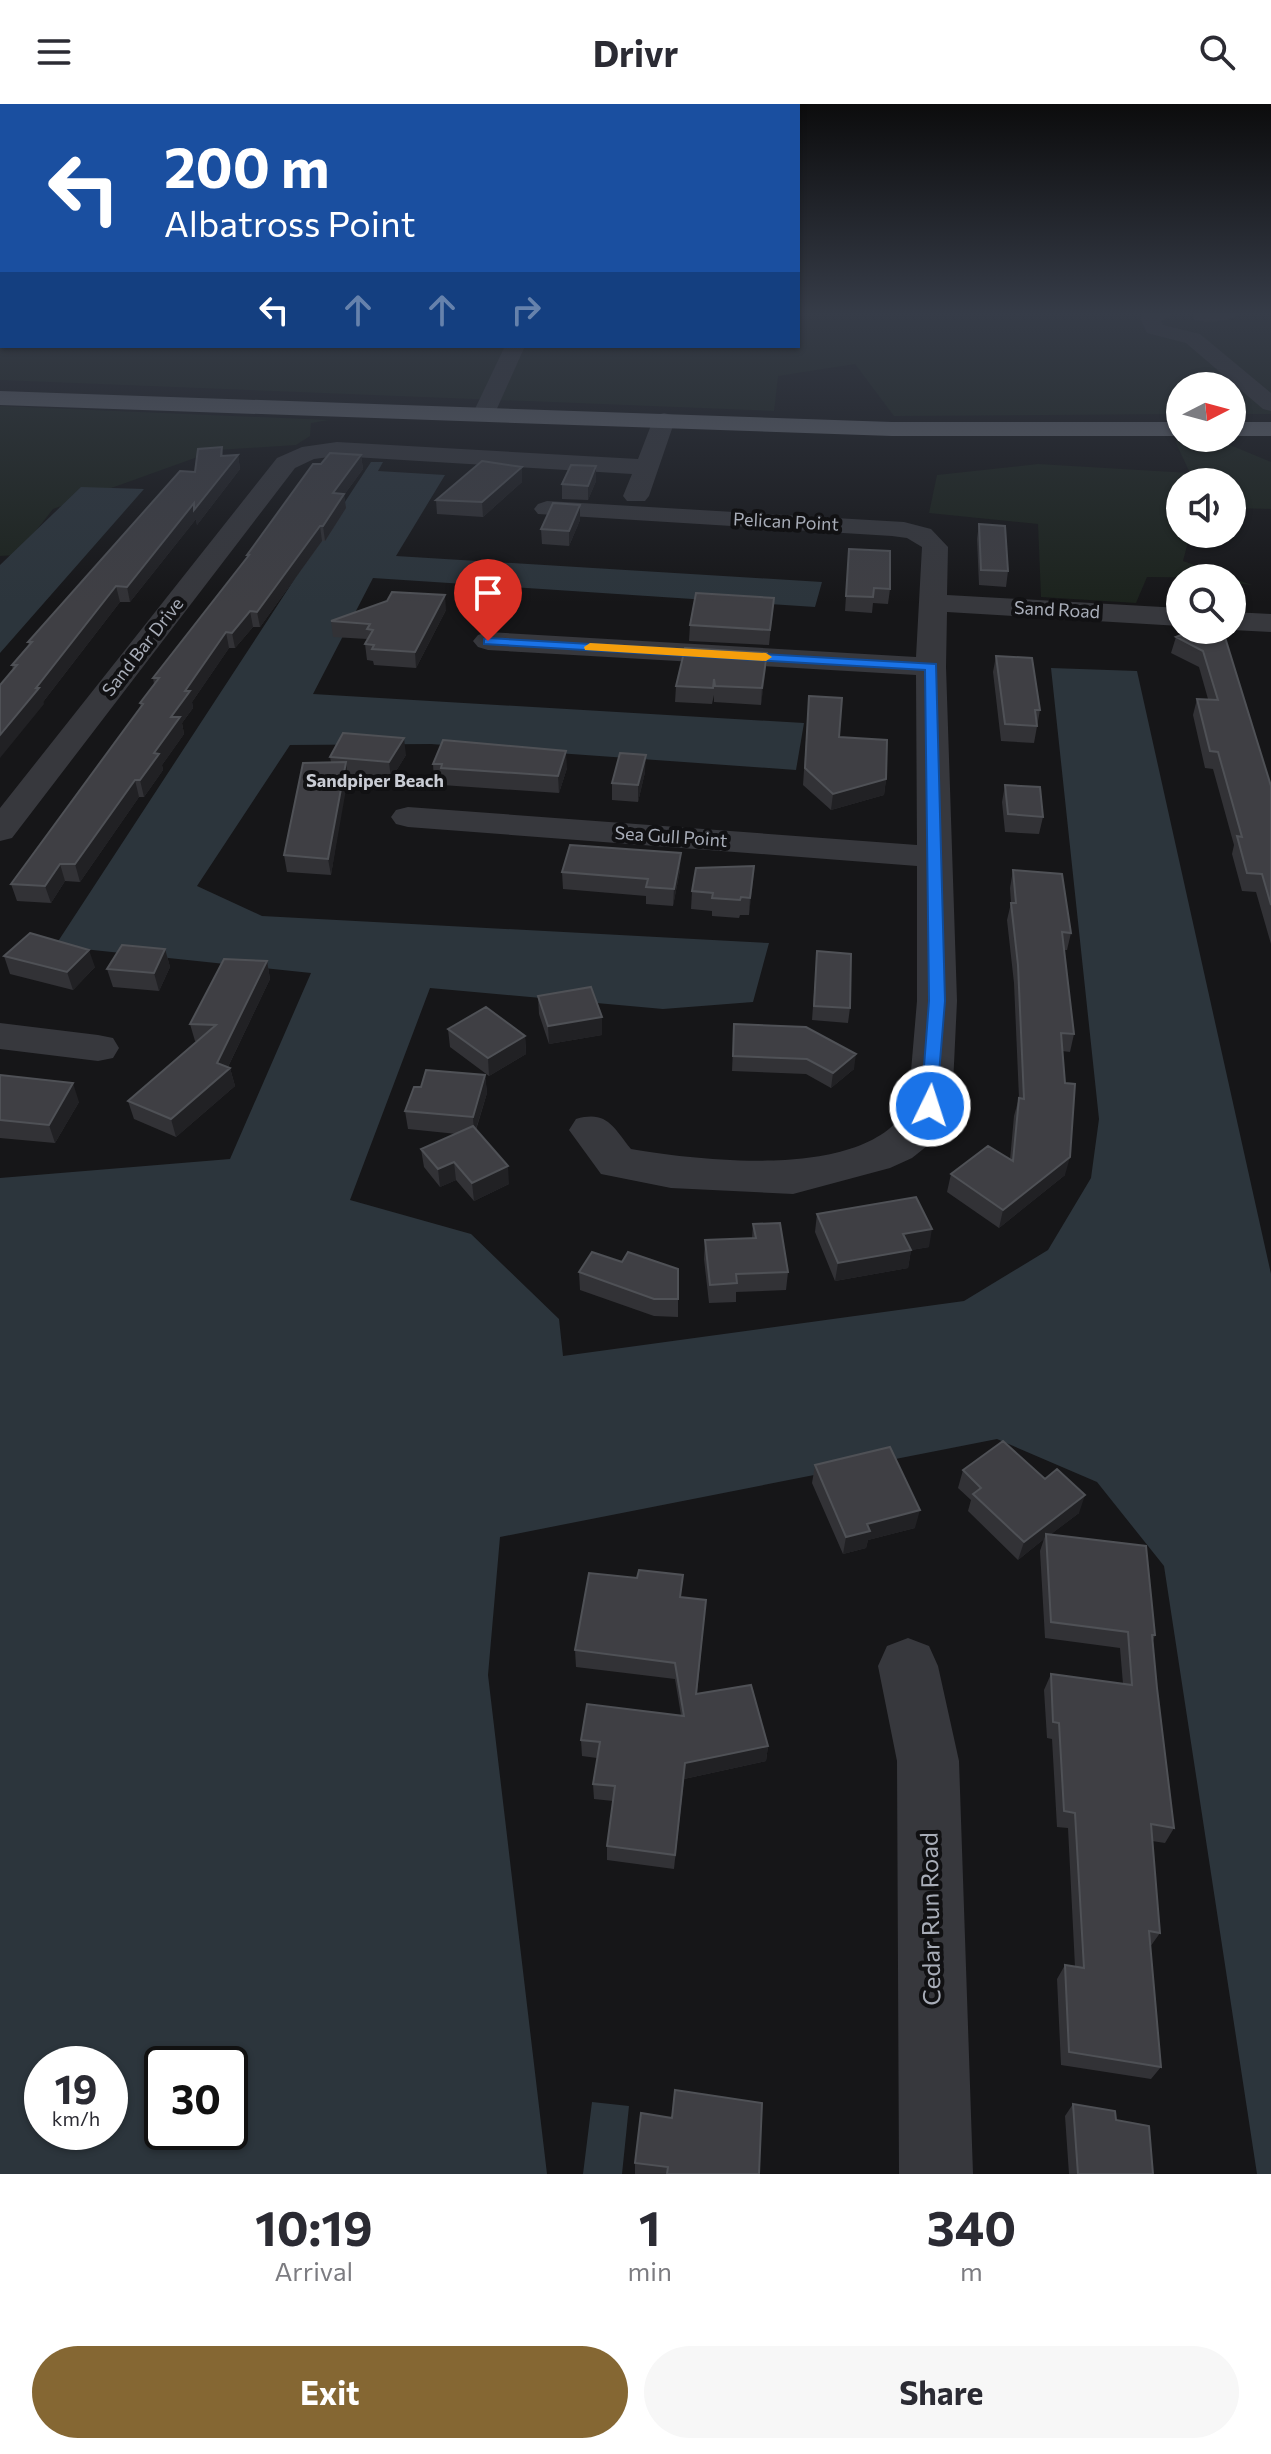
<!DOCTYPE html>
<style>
:root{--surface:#fff;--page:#f7f7f7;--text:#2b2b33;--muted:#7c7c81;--accent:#856733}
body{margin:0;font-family:Commissioner,sans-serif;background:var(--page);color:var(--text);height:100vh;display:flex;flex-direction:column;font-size:30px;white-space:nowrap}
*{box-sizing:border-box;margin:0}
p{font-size:26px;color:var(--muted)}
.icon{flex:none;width:44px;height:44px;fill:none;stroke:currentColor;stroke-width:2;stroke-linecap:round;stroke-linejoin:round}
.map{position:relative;height:2070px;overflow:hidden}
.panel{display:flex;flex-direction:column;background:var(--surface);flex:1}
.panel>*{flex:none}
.banner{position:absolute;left:0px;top:0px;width:800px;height:244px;box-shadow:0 2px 6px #0004;background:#1a4fa0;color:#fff;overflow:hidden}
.needle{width:52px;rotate:84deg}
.buttons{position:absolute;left:1166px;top:268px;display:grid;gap:16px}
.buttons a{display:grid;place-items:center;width:80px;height:80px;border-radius:50%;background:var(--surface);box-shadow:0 2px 6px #0004;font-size:40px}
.speed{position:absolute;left:24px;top:1942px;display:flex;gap:16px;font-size:40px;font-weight:700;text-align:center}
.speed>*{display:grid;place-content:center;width:104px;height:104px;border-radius:50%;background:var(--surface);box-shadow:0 2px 6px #0004;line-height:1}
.speed small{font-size:20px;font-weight:400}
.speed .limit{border:4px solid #111;border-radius:12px;background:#fff;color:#111}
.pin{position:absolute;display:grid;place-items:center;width:68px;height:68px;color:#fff;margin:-82px -34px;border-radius:50% 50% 50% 0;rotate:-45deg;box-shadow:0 0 8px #0007}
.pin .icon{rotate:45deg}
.me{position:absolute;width:88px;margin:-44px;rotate:4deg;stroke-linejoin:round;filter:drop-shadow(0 0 6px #0008)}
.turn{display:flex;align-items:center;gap:28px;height:168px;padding:0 32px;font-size:36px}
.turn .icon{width:104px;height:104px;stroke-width:2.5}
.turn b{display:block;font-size:56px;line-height:68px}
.lanes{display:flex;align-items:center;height:76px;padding:0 32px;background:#0003;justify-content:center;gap:40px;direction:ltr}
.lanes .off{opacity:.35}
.eta{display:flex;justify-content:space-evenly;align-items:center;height:136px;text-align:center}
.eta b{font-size:48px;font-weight:700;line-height:56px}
.action{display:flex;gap:16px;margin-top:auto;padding:16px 32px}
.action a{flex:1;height:92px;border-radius:48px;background:var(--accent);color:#fff;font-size:32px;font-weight:700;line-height:92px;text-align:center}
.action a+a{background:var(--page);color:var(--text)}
header{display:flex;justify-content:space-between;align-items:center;height:104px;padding:0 32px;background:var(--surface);font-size:36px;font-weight:700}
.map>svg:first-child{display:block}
.green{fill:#1c231d}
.water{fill:#2c353c;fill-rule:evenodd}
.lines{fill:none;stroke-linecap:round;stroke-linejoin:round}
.minor{fill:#37383d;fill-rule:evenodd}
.highway{fill:#63666e;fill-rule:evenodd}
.wall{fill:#323236}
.shaded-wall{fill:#212124}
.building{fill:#3f3f44;stroke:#4f5156;stroke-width:2}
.route{fill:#1a73e8;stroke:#114b97;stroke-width:2}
.slow{fill:#f59e0b}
.labels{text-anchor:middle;stroke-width:8;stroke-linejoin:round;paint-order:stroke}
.far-street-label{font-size:18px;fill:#a8adb8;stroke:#111113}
.far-neighbourhood-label{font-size:18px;font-weight:bold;fill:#c9ccd4;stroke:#111113}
.near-street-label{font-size:24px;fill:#a8adb8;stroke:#111113}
</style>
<header><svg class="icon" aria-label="menu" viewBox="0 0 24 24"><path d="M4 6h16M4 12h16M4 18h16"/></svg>Drivr<svg class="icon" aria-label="search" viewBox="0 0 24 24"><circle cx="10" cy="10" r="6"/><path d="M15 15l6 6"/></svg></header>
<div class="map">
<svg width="1271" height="2070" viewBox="0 0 1271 2070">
<rect width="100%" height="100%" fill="#161618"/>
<!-- green -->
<path class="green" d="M0,209L2,242H798V209H1271V310H1232V282H1180V310L894,312L855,260L778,272L774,307L0,276Z
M0,302L329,316L311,319L310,332L296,341L217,346L53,405L17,451L0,452Z
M1175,337L1230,341L1271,358V405L1232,404V378H1180V430H1190L1183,457L1252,481L1232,479V474L1147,473L1136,499L1041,493L1038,420L929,409L937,371L1038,360L1190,369Z"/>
<!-- water -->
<path class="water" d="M371,358H383L378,367L445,371L396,452L822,478L815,503L373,474L313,590L804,619L796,666L431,640L290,641L197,782L262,812L769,839L753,898L663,905L430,884L350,1096L471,1130L559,1215L563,1252L964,1197L1048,1146L1091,1074L1099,1015L1051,564L1137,567L1271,1170V2070H1257L1164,1462L1097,1378L997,1335L500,1433L488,1571L547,2070H0V1074L230,1055L311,869L55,842ZM42,1960H110V2028H42ZM162,1960H230V2028H162Z
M81,383L144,385L0,549V461Z
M592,1998L629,2002L622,2070H583Z"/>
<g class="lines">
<!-- minor -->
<path class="minor" d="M1145,209H1175L1161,217L1163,221L1200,230L1271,289V307L1263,305L1186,239L1147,229L1140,214Z
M1193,209H1240C1231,218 1207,219 1194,216Z
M505,242H525L495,309L492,314H476L473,309Z
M664,309L672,311L675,316L649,392L645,397H627L623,392L632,370L337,352L314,355L295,364L12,734L0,737V704L277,354L302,343L337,338L638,355L653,316L656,311Z
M547,397L904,418L931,425L948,443L947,491L1180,504V522L947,508L946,563L957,897L952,1002L932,1038L912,1054L890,1064L793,1090L671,1084L601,1070L569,1026L576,1015C607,1006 613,1023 631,1045C702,1057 869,1077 908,1002L917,897V762L408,723L396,720L391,713L396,706L408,703L917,741L916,571L488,546L478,543L473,537L478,531L488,528L916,553L922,443L907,434L892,432L538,410L534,405L538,400Z
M1232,508L1271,510V528L1232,526Z
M0,919L98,931L113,934L119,944L113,954L98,957L0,945Z
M908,1534L929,1542L938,1562L959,1657L973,2070H899L897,1657L878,1562L887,1542Z"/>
<!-- highway -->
<path class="highway" d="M0,287L892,318H1180V332H892L0,301Z
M1232,318H1271V332H1232Z"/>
</g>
<!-- wall -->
<path class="wall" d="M222,343L223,352L238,351L240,365L197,421L196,415L130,498H120L43,598L44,600L13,566L12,561L29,541L28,538L195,368Z
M361,351L363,365L344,391L346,404L325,437H322L260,523H253L235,544H229L192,598L193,604L182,619L184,630L162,661L163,666L144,693H139L80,778L65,777L51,799L17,797L11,780L141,603L140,599L154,580L153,574L247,454V451L321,360Z
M596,362V377L588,396L562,395V380Z
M522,363V378L483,413L437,410L436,396Z
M580,401V416L569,442L542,440L541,425Z
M979,420L1008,467L1006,483L979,481L977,435Z
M849,445L890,485L888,500L873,499L872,509L845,507Z
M774,494L769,541L689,537L690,521Z
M446,506L416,564L374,561L373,557L367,556L365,540L367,535L333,533L331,517Z
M1194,526L1271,682V840L1256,788L1242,787L1232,750L1234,741L1213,665L1205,664L1193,611L1197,595H1208L1199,563L1171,549L1176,533Z
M767,549L761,601L714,598V591L712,600L675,598L676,582Z
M996,552L1040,606L1034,639L1001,637L993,568Z
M809,592L839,633L886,675L884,691L831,706L803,681Z
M406,651L391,675L347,671L331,771L287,768L284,751L331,658L330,653Z
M433,660L567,664L559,689L442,681V677L434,676Z
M645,668L638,698L612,696V679Z
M1005,681L1043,713L1039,730L1005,728L1002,698Z
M754,762L749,811H740L739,814L712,812V807L691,805L692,787Z
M680,766L673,802L646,800V792L563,785L562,768Z
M1013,766L1071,829L1067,846H1064L1074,930L1070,948L1062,947L1065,1071L999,1124L947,1088L951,1070L1010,1056L1014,1012L1019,994L1014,879L1007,816L1011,799L1010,784Z
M165,845L170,863L159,887L113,883L107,865Z
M817,847L850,904L848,919L812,916Z
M4,852L95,863L73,886L10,870Z
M267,857L270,875L228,963L230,964L235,982L176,1033L134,1015L128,997L197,938L195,937L190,920Z
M538,892L602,931L549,940L539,910Z
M734,920L854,965L831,984L806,970L732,967Z
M448,925L525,932L526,950L489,972L450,943Z
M0,971L79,998L55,1039L0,1034Z
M485,971L487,989L476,1026L509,1080L474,1097L456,1076L440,1083L424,1063L421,1045L457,1030L408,1025L405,1007L421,983Z
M817,1110L929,1143L911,1146L908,1164L835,1177L815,1128Z
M753,1120L788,1168L786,1186L736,1188V1198L709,1199L704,1155L705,1136L752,1134Z
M622,1158L678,1165V1213L654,1212L580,1186L579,1168Z
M815,1361L915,1424L868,1436L866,1444L843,1450L812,1379Z
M963,1366L1079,1409L1051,1430L1155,1531L1153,1537L1157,1584L1174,1724L1165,1739L1152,1737L1160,1829L1150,1843L1161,1963L1151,1975L1061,1961L1057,1875L1065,1861L1075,1863L1068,1724L1057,1723L1052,1635L1047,1634L1044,1586L1051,1570L1123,1580L1120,1544L1045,1534L1040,1447L1044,1435L1018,1456L968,1407L971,1396L958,1384Z
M681,1493L706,1496L697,1590L768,1642L766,1657L684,1675L674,1765L607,1756V1742L613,1697L594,1695L593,1680L597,1654L582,1652L581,1636L681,1611L675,1575L576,1563L575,1546Z
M1073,2000L1116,2016L1153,2070H1069L1065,2012Z
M635,2059L759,2070H635Z"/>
<!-- shaded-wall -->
<path class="shaded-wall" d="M238,351L240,365L197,421L196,415L130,498L127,483L194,399Z
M361,351L363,365L344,391L346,404L325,437L323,422L333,389Z
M596,362V377L588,396V382Z
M522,363V378L483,413L482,398Z
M580,401V416L569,442V427Z
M320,422L322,437L260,523L257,508Z
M116,482L120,498L43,598L44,600L0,654V631Z
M445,491L446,506L416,564L415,548Z
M250,507L253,523L235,544L232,529Z
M226,528L229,544L192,598L193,604L182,619L184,630L162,661L163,666L144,693L140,676L154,649L171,613L185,587Z
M767,549L766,565L761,601L762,584Z
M404,634L406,651L391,675L389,658Z
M566,647L567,664L559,689L558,672Z
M646,651L645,668L638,698V681Z
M346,658L348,674L331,771L328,755Z
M886,675L884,691L831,706L833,690Z
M135,676L139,693L80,778L75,760Z
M681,749L680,766L673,802L674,785Z
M60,760L65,777L51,799L45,782Z
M754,762L753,779L749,811L750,794Z
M165,845L170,863L159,887L154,869Z
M89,846L95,863L73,886L67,868Z
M267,857L270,875L225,969L230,964L235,982L176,1033L171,1015L217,959Z
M602,913V931L549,940L548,922Z
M525,932L526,950L489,972L488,954Z
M856,950L854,965L831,984L833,969Z
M485,971L487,989L474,1031L473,1013Z
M73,979L79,998L55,1039L49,1021Z
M1070,1053L1065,1071L999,1124L1003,1106Z
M454,1058L456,1076L440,1083L438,1065Z
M508,1062L509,1080L474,1097L472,1079Z
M932,1125L929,1143L911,1146L908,1164L835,1177L838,1159L903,1130Z
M1085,1391L1079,1409L1046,1434V1430L1044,1435L1018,1456L1024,1438Z
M920,1406L915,1424L868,1436L866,1444L843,1450L846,1433L867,1420Z
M768,1642L766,1657L684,1675L674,1765L685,1659Z"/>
<!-- building -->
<path class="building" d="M222,343L221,352L238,351L194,406V399L127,483L116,482L36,584H39L0,631V581L17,561H12L32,538H28L180,367L195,368L198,345Z
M330,349L361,351L333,389L344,390L323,422H320L257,508L250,507L232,529L226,528L185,587H190L171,613H180L154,649L159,650L140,676H135L75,760H60L45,782L11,780L143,600L140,599L159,574H153L249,451H247L313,360H321Z
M482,357L522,363L482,398L436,396Z
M571,361L596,362L588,382L562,380Z
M553,399L580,401L569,427L541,425Z
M979,420L1005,422L1008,467L981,466Z
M849,445L890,447V485L874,484L873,493L846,492Z
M392,488L445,491L415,548L372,545L374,541L365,540L373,526L367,525L370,520L331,517L387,497Z
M696,489L774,494L770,526L690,521Z
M1194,526H1216L1224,530L1271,682V801L1262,770L1247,769L1237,732L1242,733L1218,648L1210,647L1197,595L1218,596L1203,547L1176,533Z
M685,544L767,549L762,584L715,582L714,575L713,584L676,582Z
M996,552L1032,554L1040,606H1035L1037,622L1005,620Z
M809,592L842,594L839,633L887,636L886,675L833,690L805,664Z
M343,629L404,634L389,658L330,653Z
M443,636L566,647L558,672L441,664L442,660H433Z
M620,649L646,651L638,681L612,679Z
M346,658L328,755L284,751L303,659Z
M1005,681L1040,683L1043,713L1008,710Z
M570,741L681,749L674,785L646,783L648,775L562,768Z
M754,762L750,794L741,793L740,796L712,794L713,789L692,787L696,764Z
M1013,766L1062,770L1071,829L1062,828L1074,930L1061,929L1065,979L1075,980L1070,1053L1003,1106L951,1070L988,1042L1013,1057L1019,994L1024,995L1018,861L1011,799H1016Z
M30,829L89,846L67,868L4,852Z
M122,841L165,845L154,869L107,865Z
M817,847L851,850L850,904L814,902Z
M224,855L267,857L217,959L230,964L171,1015L128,997L216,921L190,920Z
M591,883L602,913L548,922L538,892Z
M486,903L525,932L488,954L448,925Z
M734,920L806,923L856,950L833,969L807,955L733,952Z
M426,966L485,971L473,1013L405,1007L414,983H421Z
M0,971L73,979L49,1021L0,1016Z
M473,1022L508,1062L472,1079L454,1058L438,1065L421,1045Z
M916,1093L932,1125L903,1130L911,1146L838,1159L817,1110Z
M780,1119L788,1168L736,1170L737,1179L710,1181L705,1136L756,1134L753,1120Z
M592,1148L622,1158L628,1148L678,1165V1195H654L579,1168Z
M1003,1337L1045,1375L1057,1365L1085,1391L1024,1438L973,1390L981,1384L963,1366Z
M890,1343L920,1406L867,1420L870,1427L846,1433L815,1361Z
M1046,1430L1146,1442L1155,1531H1152L1157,1584L1174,1724L1151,1720L1160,1829L1149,1827L1161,1963L1069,1948L1065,1861L1084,1864L1075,1709L1064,1707L1059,1619L1053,1618L1051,1570L1132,1581L1128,1528L1051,1518Z
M639,1466L683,1471L680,1493L706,1496L696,1590L751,1581L768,1642L685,1659L675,1751L607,1742L615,1682L593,1680L600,1638L581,1636L587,1600L684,1612L675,1559L575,1546L589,1469L637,1474Z
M675,1986L762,1999L759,2070H667L668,2063L635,2059L641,2009L672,2014Z
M1073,2000L1115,2007L1116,2016L1149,2022L1153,2070H1078Z"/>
<!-- sky -->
<linearGradient id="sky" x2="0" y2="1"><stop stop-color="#0c0c0d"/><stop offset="0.42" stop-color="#363c48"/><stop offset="1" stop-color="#363c48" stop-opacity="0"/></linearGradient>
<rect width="1271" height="499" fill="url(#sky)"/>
<!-- route -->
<path class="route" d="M488,534L936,560L945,897L936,1006L930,1008L921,1002L929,897L925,566L484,540V535Z"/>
<!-- slow -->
<path class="slow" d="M590,539L766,549L772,553L766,557L585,546L584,543Z"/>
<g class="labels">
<!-- far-street labels -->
<g class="far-street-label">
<text transform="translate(786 418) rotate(3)" y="6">Pelican Point</text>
<text transform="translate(1057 506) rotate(3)" y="6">Sand Road</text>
<text transform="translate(143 543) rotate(-52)" y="6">Sand Bar Drive</text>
<text transform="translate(671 733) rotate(4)" y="6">Sea Gull Point</text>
</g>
<!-- far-neighbourhood labels -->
<g class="far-neighbourhood-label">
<text x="375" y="683">Sandpiper Beach</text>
</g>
<!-- near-street labels -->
<g class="near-street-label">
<text transform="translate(931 1815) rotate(-91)" y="8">Cedar Run Road</text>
</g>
</g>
</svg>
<div class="buttons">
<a><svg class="needle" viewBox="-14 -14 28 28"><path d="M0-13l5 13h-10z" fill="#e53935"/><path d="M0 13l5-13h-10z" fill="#7c7c81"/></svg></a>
<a><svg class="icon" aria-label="sound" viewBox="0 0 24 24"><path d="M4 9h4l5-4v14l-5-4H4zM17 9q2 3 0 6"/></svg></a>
<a><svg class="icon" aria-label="search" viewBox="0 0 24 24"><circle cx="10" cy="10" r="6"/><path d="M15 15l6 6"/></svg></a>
</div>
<div class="speed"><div>19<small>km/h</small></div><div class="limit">30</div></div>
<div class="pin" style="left:488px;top:537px;background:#d93025"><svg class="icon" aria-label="arrive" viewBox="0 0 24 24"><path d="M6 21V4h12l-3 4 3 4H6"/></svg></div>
<svg class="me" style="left:930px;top:1002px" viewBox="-20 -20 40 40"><circle r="17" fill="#1a73e8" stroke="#fff" stroke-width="3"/><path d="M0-11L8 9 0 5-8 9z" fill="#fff"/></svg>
<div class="banner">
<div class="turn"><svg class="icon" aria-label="left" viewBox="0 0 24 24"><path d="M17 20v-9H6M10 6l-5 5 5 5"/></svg><div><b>200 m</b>Albatross Point</div></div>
<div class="lanes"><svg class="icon" aria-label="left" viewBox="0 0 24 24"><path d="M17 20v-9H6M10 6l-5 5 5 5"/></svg><svg class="icon off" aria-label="ahead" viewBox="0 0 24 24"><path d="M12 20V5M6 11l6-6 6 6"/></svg><svg class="icon off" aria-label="ahead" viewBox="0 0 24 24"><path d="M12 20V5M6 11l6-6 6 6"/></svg><svg class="icon off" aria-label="right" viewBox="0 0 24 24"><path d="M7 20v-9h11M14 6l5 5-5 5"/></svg></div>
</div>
</div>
<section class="panel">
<div class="eta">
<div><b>10:19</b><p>Arrival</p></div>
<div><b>1</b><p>min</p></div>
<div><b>340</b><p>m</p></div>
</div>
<div class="action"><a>Exit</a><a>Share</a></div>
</section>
